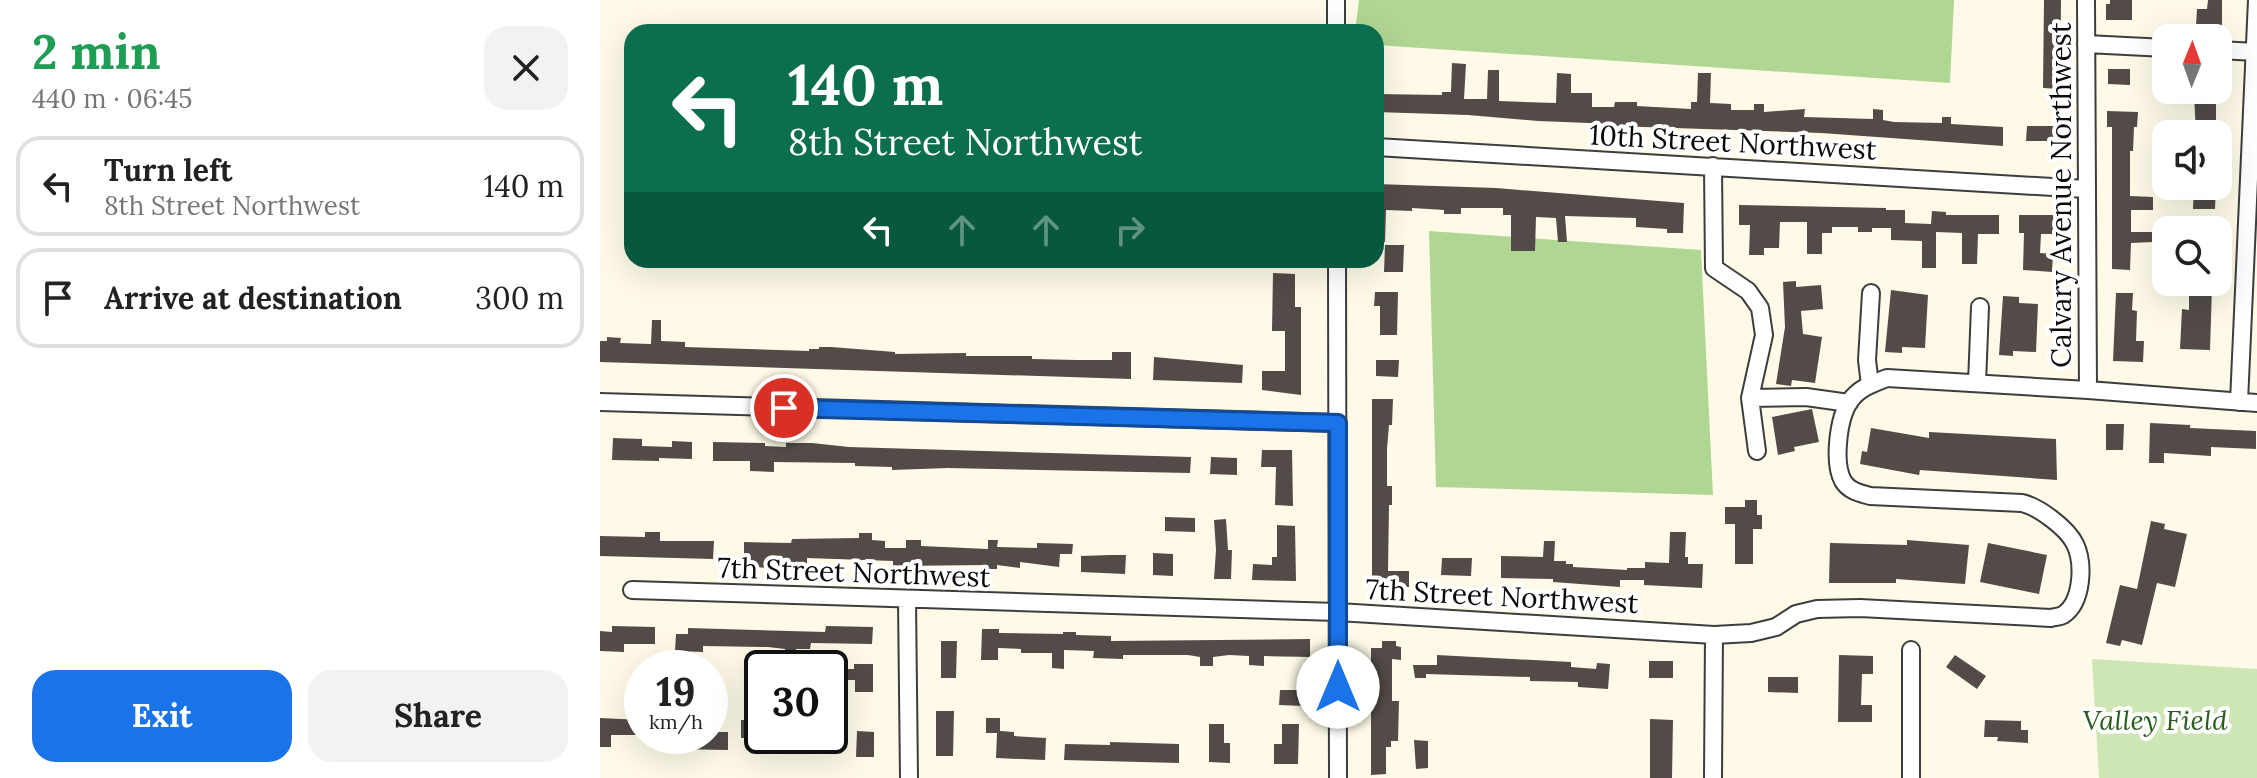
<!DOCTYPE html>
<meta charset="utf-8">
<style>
:root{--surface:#fff;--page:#f2f2f2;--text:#222;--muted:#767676;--line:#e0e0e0;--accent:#1a73e8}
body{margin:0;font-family:Lora,serif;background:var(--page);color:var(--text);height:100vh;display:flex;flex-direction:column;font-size:30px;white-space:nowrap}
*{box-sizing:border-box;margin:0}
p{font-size:26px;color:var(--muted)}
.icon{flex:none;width:44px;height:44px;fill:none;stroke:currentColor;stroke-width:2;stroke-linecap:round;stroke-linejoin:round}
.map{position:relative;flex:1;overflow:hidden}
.side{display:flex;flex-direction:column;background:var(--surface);width:600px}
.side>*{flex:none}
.top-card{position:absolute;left:24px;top:24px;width:760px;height:244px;border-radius:24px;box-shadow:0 8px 32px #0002;background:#0b6e4f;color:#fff;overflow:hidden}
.needle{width:52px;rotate:1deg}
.buttons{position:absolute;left:1552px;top:24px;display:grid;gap:16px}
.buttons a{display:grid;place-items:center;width:80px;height:80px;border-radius:16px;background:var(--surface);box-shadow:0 8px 32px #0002;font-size:40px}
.speed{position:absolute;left:24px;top:650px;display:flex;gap:16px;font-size:40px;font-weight:700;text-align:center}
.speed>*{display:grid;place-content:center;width:104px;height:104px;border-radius:50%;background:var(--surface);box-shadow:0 8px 32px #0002;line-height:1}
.speed small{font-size:20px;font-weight:400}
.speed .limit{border:4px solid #111;border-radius:12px;background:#fff;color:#111}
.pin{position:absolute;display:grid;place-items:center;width:68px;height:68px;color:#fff;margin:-34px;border:4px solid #fff;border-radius:50%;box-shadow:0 2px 8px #0007}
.me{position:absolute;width:88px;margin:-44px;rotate:0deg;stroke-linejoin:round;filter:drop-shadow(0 0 6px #0008)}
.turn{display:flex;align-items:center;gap:28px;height:168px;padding:0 32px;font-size:36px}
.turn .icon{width:104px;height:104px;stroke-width:2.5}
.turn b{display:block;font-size:56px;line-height:68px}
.lanes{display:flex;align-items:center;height:76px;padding:0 32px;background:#0003;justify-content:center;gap:40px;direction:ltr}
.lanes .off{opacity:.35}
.round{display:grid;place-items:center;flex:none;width:84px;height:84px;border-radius:24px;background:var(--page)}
.head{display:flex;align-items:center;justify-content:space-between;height:136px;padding:0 32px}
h1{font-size:48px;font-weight:700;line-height:60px;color:#1e9e55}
.button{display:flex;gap:16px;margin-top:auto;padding:16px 32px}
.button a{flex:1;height:92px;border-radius:24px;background:var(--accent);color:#fff;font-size:32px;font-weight:700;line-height:92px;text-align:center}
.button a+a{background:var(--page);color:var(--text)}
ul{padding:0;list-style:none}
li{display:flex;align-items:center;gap:24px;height:100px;margin:0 16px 12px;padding:0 16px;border:4px solid var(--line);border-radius:24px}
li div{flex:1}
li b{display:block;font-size:30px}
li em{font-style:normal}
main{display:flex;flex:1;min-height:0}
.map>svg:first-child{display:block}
.green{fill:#cde6b3}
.forest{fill:#b0d693}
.building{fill:#524b47}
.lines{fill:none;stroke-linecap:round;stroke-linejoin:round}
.minor-casing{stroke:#3d3d3d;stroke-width:20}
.minor{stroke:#fff;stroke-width:16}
.route-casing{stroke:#114b97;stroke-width:20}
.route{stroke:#1a73e8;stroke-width:14}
.labels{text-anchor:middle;stroke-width:8;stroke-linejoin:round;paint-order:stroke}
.street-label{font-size:28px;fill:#0a0a0a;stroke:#fff}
.park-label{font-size:28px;font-style:italic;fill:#2a5e1d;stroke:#fff}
</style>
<main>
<section class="side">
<div class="head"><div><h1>2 min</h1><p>440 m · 06:45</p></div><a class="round"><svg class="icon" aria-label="close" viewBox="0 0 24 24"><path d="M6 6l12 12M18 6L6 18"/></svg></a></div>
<ul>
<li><svg class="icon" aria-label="left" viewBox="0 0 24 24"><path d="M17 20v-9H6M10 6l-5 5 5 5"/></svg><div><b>Turn left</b><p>8th Street Northwest</p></div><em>140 m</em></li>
<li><svg class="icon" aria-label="arrive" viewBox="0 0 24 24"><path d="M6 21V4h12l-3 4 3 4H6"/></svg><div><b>Arrive at destination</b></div><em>300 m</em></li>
</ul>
<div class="button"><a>Exit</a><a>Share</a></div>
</section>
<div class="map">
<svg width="1657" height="778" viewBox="0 0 1657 778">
<rect width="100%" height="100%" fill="#fefae7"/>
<!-- green -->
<path class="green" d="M1492,659L1657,669V778H1499Z"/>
<!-- forest -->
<path class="forest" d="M759,0H1354L1350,83L776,45V32H755Z
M829,231L1101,250L1113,495L836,487Z"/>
<!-- building -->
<path class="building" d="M1444,0H1461L1460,89L1443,88Z
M1510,0H1532V20H1506V4H1510Z
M1608,0H1622V27L1596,26L1597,9H1607Z
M852,63L866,64L864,99H887L888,70H899V101L956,103L957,73L971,74V93H992V107H1014L1015,102H1037V106L1091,109V102H1097L1098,73H1111L1110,103L1131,104V110H1154V104H1164V112L1205,109L1204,117L1273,119V109L1283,110V120L1294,122L1342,123V117H1351V124L1403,127V146L1221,133L1014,126V124L938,121L868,115L776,112V94L842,95V92H851Z
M1508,69H1530V85L1508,84Z
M1594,94L1616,95V134H1596Z
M1507,111L1538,112L1537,127H1534L1533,151H1530V196L1553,197V210H1531V232H1553L1554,242L1531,243L1530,270L1512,269V127H1507Z
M1427,126H1459V141H1426Z
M776,184L896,188L1084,203L1083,233H1067V229L1036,227V218L965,216L967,242H958L956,218L936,217L935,251H911V215H903V208H861V214H844V210L812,208V211L786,210L785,242H776Z
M1594,186H1616L1615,209H1593Z
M1139,205L1286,208V210H1305V223L1331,224L1332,211L1346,212V215H1399V234H1378L1377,264H1362V233L1336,232V268H1322V241L1291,240V228H1272V232H1258V227H1232V233H1222V254H1207V222H1180L1179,248H1164V255H1149L1150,225H1139Z
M1419,215H1456L1455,234H1441L1440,253L1453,254L1452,272L1423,270L1424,233H1419Z
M785,245H804L803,272H784Z
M673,273L695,274V307H701V395L662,390V371H685V331H672Z
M1196,281V287L1221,285L1223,309L1201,311L1203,334L1222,337L1215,383L1192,380L1191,386L1176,384L1185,327L1183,282Z
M1589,286L1612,287L1610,350L1580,349L1582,309L1589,310Z
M1291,290L1328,295L1325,348L1302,347V353L1285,352Z
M775,292H798L797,335H780V306H774Z
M1516,293H1533L1532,310L1537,311L1536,341H1544L1543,362L1513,361Z
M1403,296L1419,297V303L1438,304L1436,352L1413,351V356L1399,355Z
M52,320H61V341L85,342V347L209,351V349H219V347H231L295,352V354L366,353V356H432V359L477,360H512V352H531V379L0,362V341H7V337L21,338L20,343L51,344Z
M554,357L643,365L642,383L553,380Z
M776,360H799L798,377L776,376Z
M772,399H793L792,425H789L787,449V486H792V505H789L788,571H809V587H772Z
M1212,409L1219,442L1194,447L1195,451L1178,455L1172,417Z
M1550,423L1590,425V428L1656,431V449L1611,447V456L1564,453V463H1549Z
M1506,424H1524L1523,450H1506Z
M1271,428L1329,438V432L1456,439L1457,480L1320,470L1319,475L1260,464L1262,451L1267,452Z
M13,438L42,439V446L72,447V441L92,442V459L59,458V461L12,460Z
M113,442L165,443V446L186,447V443H212L249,447L591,457L590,473L348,468L292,470V467L255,466V463L174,462V472L150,471V461H113Z
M662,450H692L693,506L675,505L676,467H661Z
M611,457L637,458V475L610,474Z
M1145,500H1157V515H1162V529H1153V564H1135V524H1125V507H1145Z
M565,517L595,518V532L565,531Z
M626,519L628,550H632L631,579H614L616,550L614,520Z
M1551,521L1565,524L1564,529L1587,534L1575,587L1557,583L1542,645L1522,640L1520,646L1506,643L1520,585L1537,589Z
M677,525L695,526L696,581L652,580L653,564L672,565V557H677Z
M45,532H60V541H114L113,559L0,556V536L45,537Z
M1070,532H1086L1085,557H1088V564H1103L1102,588L1044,585V580H1020V587L953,582V579L901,578V556L943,557L944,541H955L954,561H966V564H973V567L1027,570V568H1045V562L1069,563Z
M259,533H272V540L285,541V548H306V540H321V546L388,549V540H398L397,547L437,548V543L473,544L472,554H460L459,567L420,562V568L397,565V569H388V565L293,566V561L207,558V564H178V569L144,566V542L191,543L192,539L259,538Z
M1307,540L1369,545L1365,584L1296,579V583H1229L1230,543L1307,545Z
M1388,543L1447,555L1439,594L1380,582Z
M553,553L573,554V576L553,575Z
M510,555H526L525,574L481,572V556Z
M842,558H872L871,576L841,575Z
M12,626L55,627V644H24V652L0,651V631L12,632Z
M226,626L273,627L272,644L211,643L210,649H196V656H185V649L168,647L103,646V652L75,651L76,634H88V628L225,632Z
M382,629H399V633L463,634V632H476V635L511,636V641L710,639V657L664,656V666L649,665V656L629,655L613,657V666H600V657L588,655H523V659L493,658L494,651L464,650V669L452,668V653H421V649L398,648V660H381Z
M341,641H357L356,678H341Z
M782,641H796V646L801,647V660L792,659V701H799L798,741H791V747H786V774L771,775V648H782Z
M837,655L971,662V667L996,669L997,663L1010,664L1008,689L978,687V682L930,681V677L826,674V678H815L813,665H837Z
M1239,655L1273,656V674H1262L1261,705H1272V722H1238Z
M1355,655L1386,676L1377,689L1346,667Z
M1049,661H1073V678H1049Z
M254,664H273V692H255V680H247V669H254Z
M1168,677H1198V693L1168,692Z
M680,690H705L704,706L679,705Z
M336,711H354L353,756H336Z
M0,718L42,720V735H11V747H0Z
M386,718H400V731L414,732V736L446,738L445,760L396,758L397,733H386Z
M1050,719L1073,720L1072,778H1050Z
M141,720H162V736H198V752L153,750V738H141Z
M1385,720L1421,721V730H1428V743L1397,741L1398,737H1384Z
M609,724H624V743H630V763L609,762Z
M682,724H699L698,764H674V744H682Z
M257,731L274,732V757H256Z
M110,732H128V750L71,749V736H110Z
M814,740L828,741V768L816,769Z
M510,742L579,744V763L464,760L465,744L510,745Z"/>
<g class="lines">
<!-- minor casing -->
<g class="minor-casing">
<path id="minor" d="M736,0V32
M1486,0L1488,390
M1486,44L1566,48
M1618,50L1657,52
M776,147L1486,189
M1113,166L1114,268L1148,291L1160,308L1164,335L1150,398L1157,451
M737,260L738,778
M1377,383L1380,307
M1270,385L1267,360L1271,293
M1150,398L1206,397L1249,403
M0,402L738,423
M1639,402L1657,0
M32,590L738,612L1114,635L1151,633L1176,627L1196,614L1217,609L1260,608L1451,618C1455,617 1459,617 1463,615C1483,602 1484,563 1475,544C1467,528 1439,507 1422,503L1270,496C1260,493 1249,491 1243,481C1233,463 1238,418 1250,401C1259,388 1272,384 1287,378L1488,390L1657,403
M307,601L309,778
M1311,650V778
M1113,778L1114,635"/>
</g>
<!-- minor -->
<use href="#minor" class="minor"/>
</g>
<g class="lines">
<!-- route casing -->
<g class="route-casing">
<path id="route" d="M184,408L738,423V687"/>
</g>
<!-- route -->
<use href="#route" class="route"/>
</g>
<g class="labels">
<!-- street labels -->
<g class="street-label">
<text transform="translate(1133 142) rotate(3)" y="10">10th Street Northwest</text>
<text transform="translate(1461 195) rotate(-90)" y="10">Calvary Avenue Northwest</text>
<text transform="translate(254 572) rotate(2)" y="10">7th Street Northwest</text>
<text transform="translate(902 596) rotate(3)" y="10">7th Street Northwest</text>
</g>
<!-- park labels -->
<g class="park-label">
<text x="1555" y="730">Valley Field</text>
</g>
</g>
</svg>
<div class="buttons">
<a><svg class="needle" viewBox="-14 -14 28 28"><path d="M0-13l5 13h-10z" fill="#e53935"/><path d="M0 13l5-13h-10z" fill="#767676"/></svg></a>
<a><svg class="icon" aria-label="sound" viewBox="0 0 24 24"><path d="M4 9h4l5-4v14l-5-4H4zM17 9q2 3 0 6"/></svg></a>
<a><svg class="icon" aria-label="search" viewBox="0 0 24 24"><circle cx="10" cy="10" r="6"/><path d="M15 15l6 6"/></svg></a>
</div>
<div class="speed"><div>19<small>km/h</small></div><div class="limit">30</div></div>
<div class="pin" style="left:184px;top:408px;background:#d93025"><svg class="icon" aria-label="arrive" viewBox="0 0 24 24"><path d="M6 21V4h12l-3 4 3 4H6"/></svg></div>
<svg class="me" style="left:738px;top:687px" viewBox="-20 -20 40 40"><circle r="19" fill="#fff"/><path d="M0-13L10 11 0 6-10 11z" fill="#1a73e8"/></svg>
<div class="top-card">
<div class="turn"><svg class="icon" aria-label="left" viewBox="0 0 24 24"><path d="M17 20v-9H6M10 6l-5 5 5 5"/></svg><div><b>140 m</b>8th Street Northwest</div></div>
<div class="lanes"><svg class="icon" aria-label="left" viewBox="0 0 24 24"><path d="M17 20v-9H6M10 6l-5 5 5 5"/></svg><svg class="icon off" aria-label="ahead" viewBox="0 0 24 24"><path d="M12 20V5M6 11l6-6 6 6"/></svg><svg class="icon off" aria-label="ahead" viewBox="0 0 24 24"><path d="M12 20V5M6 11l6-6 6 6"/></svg><svg class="icon off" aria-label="right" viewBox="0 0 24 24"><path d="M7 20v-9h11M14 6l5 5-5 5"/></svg></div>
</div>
</div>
</main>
